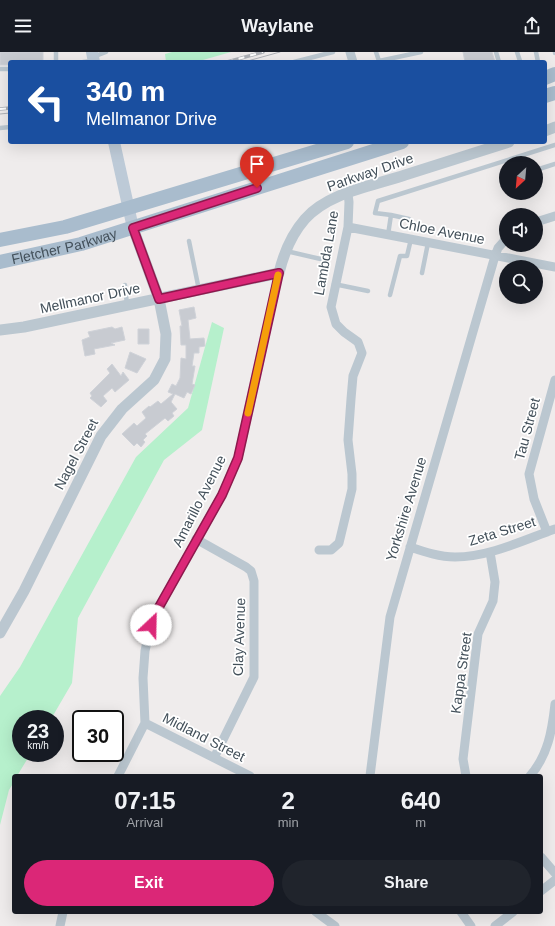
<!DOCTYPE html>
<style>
:root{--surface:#171b24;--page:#20242c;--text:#f1f3f6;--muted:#9ea1a6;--accent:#db2777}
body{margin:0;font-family:Arial,sans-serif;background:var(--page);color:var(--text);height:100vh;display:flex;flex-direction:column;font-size:15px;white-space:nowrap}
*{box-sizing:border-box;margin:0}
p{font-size:13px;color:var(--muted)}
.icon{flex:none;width:22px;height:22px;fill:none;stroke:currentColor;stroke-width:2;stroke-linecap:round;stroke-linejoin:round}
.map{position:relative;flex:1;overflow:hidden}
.sheet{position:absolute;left:12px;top:722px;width:531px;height:140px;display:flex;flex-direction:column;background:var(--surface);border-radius:4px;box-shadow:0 4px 16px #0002}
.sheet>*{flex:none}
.guide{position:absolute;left:8px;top:8px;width:539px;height:84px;border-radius:4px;box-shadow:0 4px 16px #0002;background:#1a4fa0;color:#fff;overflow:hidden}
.needle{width:26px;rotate:206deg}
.fabs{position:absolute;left:499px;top:104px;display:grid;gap:8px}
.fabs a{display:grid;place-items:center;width:44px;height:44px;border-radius:50%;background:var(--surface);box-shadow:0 4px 16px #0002;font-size:20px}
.speed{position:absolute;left:12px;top:658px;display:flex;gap:8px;font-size:20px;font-weight:700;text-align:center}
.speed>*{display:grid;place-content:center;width:52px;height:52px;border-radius:50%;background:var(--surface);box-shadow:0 4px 16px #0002;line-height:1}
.speed small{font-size:10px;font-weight:400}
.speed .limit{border:2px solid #111;border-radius:6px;background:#fff;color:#111}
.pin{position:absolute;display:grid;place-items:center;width:34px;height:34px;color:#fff;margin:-41px -17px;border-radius:50% 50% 50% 0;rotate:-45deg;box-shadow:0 0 4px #0007}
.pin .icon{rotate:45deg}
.me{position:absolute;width:44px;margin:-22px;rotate:24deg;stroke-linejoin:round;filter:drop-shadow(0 0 3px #0008)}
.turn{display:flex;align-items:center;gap:14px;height:84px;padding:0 12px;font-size:18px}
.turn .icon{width:52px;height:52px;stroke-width:2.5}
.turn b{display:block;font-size:28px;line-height:34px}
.eta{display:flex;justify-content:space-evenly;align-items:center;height:68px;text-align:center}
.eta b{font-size:24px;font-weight:600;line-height:28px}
.cta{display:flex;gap:8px;margin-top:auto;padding:8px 12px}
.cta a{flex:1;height:46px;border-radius:24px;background:var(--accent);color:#fff;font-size:16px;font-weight:600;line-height:46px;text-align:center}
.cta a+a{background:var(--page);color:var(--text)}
header{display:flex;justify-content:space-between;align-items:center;height:52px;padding:0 12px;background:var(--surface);font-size:18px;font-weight:600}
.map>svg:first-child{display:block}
.green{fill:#b6f0cc}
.building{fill:#c8cbd1;stroke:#cfd2d8}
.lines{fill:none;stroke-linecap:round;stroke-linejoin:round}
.service{stroke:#bbc7d0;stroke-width:4.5}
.minor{stroke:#bbc7d0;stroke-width:9}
.tertiary{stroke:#bbc7d0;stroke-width:11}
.secondary{stroke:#bdcad7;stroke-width:12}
.primary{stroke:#a9bccd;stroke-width:14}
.tram{stroke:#aeb1b7;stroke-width:1}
.rail-casing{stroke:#aeb1b7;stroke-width:3.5}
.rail{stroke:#fff;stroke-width:2;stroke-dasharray:6;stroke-linecap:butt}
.route-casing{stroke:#8e194d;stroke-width:10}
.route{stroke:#db2777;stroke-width:7}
.slow{stroke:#f59e0b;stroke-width:7}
.labels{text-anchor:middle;stroke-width:3.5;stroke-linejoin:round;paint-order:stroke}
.street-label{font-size:14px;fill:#43505a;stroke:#fff}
</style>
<header><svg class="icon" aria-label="menu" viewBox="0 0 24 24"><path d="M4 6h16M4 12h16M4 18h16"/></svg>Waylane<svg class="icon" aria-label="share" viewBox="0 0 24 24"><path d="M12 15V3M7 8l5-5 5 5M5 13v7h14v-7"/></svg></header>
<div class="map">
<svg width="555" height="874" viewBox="0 0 555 874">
<rect width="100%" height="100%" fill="#efecec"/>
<!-- green -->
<path class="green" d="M172,0H231L196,10H166L165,2Z
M212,270L224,276L202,378L164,408L78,566L72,631L51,667H21V701H31L17,724H14V730L9,738L0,773V644L20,615L136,405L188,356Z"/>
<!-- building -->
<path class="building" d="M0,0H43V10H10V13H0Z
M463,0H492L495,10H465Z
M194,255L196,266L188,268L190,287L204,286L205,294L199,295V301H194L192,314H195L192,332L195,333L191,342L187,340L184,346L175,342L171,350L177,357L172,361L174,364L168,369L165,366L145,382L147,384L143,388L145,390L141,395L137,391L134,394L122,382L134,371L137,374L146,366L142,360L149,354L150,355L158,349L161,352L173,342L168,340L172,332L176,334L180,326L181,306L186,307V293H181L180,274H182L179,258Z
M112,275L115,277L122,275L125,288L111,291L115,293L94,297L95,302L85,304L82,288L90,285L88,280Z
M138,277H149V292H138Z
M130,300L146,307L137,321L125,316Z
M112,312L121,324L123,320L129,328L115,340L112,336L103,344L107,349L101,355L90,346L92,344L90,341L110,321L107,317Z"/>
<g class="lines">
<!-- service -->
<path class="service" d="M56,0V10
M376,0L379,9L421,0
M496,0L499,10
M517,0L520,9L518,10
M536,0L538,10
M555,0V1
M93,5L106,0
M83,10L92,9
M294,10L333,0
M0,17H10
M0,76L10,75
M536,118L555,112
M391,163L409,167
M388,183L391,163L375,161L378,149L555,93
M189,189L199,238
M286,199L325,208
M422,221L428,191
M334,232L368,239
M125,233L127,253
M390,243L400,204H407L411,187"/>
<!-- minor -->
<path class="minor" d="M350,0L353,10
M536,170L555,164
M348,175L555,215
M547,480L534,447L529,422L555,328
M196,487L246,515L251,519L254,529V625L214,706
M410,495C425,500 440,505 455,505C489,505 524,488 555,477
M319,498H331L339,491L352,437V422L348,388L351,347L353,324L362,301L358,290L344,280L336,272L331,255L348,175L349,150L348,142
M145,671L250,724
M118,724L145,671L143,626L145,599L150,576L159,555L222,443L238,406L279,221
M370,724L390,565L495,204L498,196L506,187
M466,724L463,707L478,582L493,549L495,530L490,500
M530,724C548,703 552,679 555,652
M541,805L555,821
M541,839L555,828
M316,860L335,874
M461,860L471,874
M60,874L63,860
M495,874L513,860"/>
<!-- tertiary -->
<path class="tertiary" d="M545,79L555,75
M0,278L24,275L279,221C284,200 291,183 305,167C329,140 373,134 405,123C439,112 474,101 509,90
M0,581L24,539L101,384L122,357L154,328L165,307L166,282L159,247L133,176"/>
<!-- secondary -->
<path class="secondary" d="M92,0L94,10
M114,90L133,176"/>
<!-- primary -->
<g class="primary">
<path d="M545,26L555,22"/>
<path d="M545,44L555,41"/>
<path d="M0,188L65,175L347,90"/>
<path id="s1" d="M0,210L81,192L402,90"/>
</g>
<!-- tram -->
<path class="tram" d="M244,10L280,0
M0,62L10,61"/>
<!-- rail casing -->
<g class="rail-casing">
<path id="rail" d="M227,10L263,0
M0,57L10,56"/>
</g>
<!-- rail -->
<use href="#rail" class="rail"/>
</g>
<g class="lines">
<!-- route casing -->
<g class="route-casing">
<path id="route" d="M151,573L159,555L222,443L238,406L279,221L159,247L133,176L257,136"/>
</g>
<!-- route -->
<use href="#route" class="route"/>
<!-- slow -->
<path class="slow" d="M248,361L278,223"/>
</g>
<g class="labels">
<!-- street labels -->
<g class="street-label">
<text transform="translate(370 120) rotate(-19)" y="5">Parkway Drive</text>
<text transform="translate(442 179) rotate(11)" y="5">Chloe Avenue</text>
<text dy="5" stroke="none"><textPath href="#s1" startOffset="66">Fletcher Parkway</textPath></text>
<text transform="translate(326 201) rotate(-80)" y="5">Lambda Lane</text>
<text transform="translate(90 246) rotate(-12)" y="5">Mellmanor Drive</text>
<text transform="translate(527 377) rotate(-75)" y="5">Tau Street</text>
<text transform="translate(76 402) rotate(-62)" y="5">Nagel Street</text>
<text transform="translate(199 449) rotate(-63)" y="5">Amarillo Avenue</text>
<text transform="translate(406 457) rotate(-73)" y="5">Yorkshire Avenue</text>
<text transform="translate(502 479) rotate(-17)" y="5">Zeta Street</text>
<text transform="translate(239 585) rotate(-88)" y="5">Clay Avenue</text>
<text transform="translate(461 621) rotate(-82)" y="5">Kappa Street</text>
<text transform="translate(204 685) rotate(27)" y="5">Midland Street</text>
</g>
</g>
</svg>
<div class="fabs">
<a><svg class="needle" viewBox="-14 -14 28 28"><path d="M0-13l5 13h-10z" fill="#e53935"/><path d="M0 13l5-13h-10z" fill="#9ea1a6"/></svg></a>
<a><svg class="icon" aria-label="sound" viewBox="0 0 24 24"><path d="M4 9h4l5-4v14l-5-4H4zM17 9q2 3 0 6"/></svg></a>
<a><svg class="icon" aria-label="search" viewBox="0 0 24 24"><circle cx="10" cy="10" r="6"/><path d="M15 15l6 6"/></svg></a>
</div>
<div class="speed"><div>23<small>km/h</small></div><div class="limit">30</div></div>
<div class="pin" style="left:257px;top:136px;background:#d93025"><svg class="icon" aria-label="arrive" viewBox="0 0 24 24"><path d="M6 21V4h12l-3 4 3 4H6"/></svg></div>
<svg class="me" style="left:151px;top:573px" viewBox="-20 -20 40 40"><circle r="19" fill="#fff"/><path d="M0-13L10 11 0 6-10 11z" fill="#db2777"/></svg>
<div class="guide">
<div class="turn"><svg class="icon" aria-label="left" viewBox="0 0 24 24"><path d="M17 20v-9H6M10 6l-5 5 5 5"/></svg><div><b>340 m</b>Mellmanor Drive</div></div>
</div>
<section class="sheet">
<div class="eta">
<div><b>07:15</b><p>Arrival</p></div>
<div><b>2</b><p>min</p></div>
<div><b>640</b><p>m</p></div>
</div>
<div class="cta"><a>Exit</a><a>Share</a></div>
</section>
</div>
